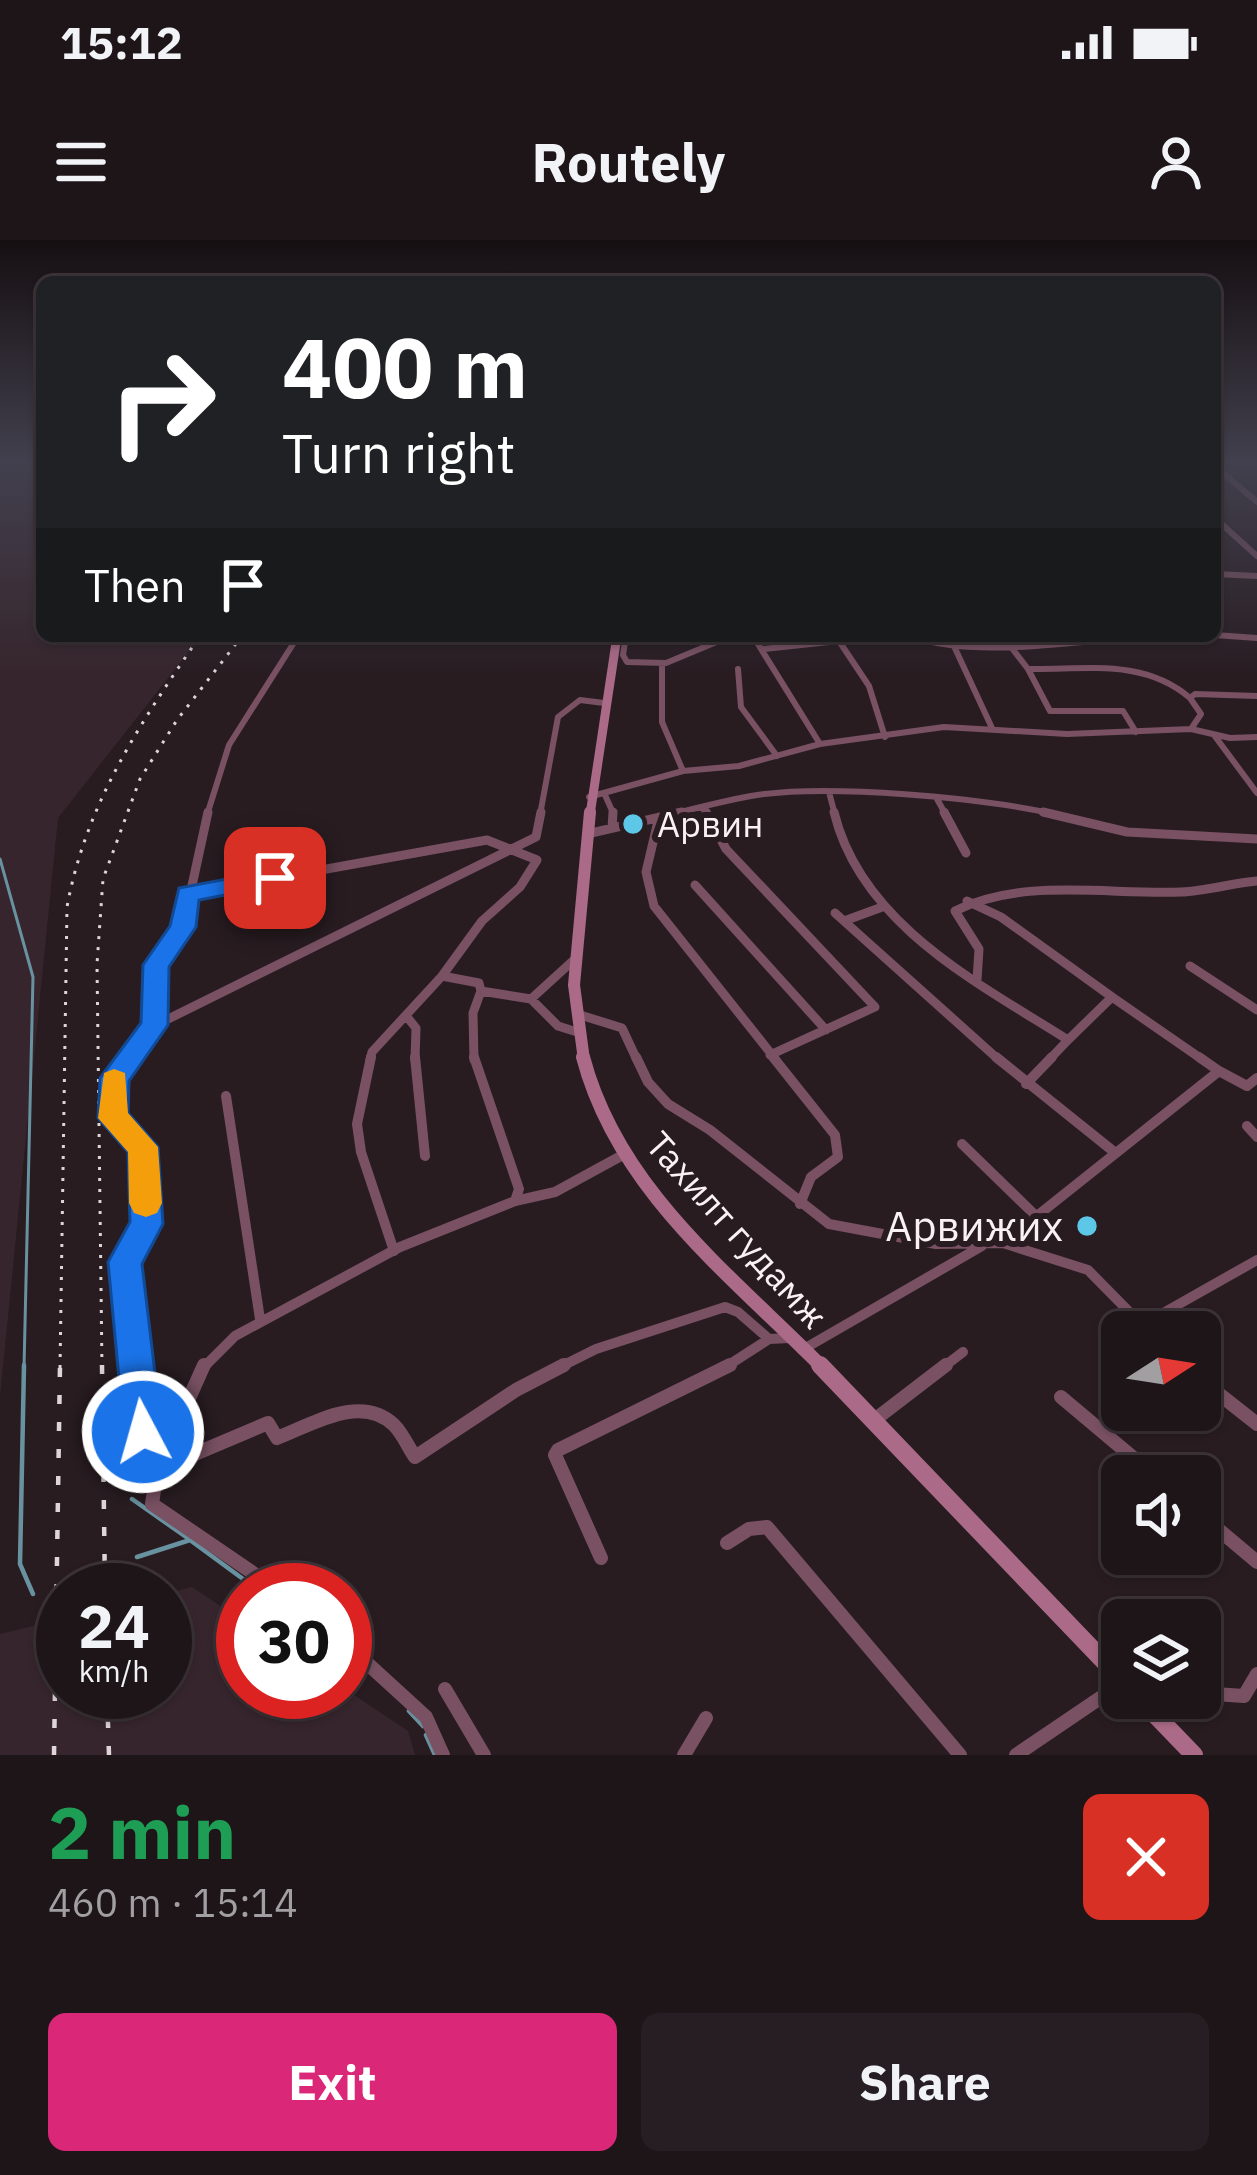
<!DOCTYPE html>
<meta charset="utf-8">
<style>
:root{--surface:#1e1519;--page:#261e22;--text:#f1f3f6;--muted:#a19fa2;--line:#3c3438;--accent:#db2777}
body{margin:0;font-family:"IBM Plex Sans",sans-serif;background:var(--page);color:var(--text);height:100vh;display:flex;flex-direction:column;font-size:45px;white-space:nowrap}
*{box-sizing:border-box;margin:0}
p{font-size:39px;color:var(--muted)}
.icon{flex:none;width:66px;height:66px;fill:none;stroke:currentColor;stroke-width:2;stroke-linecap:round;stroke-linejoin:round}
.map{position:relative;height:1515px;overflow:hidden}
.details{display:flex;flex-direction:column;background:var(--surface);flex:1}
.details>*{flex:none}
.banner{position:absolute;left:36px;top:36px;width:1185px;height:366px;border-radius:18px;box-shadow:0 3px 9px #0004,0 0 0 3px var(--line);background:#202124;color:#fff;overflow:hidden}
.needle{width:78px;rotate:78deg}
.fabs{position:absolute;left:1101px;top:1071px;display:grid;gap:24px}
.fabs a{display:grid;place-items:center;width:120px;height:120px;border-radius:18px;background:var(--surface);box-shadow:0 3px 9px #0004,0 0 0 3px var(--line);font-size:60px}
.speed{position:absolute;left:36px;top:1323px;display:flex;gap:24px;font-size:60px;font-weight:700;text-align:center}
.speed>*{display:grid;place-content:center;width:156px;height:156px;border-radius:50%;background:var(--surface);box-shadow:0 3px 9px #0004,0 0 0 3px var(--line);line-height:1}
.speed small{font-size:30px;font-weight:400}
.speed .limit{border:18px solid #d22;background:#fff;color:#111}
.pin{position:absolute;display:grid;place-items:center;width:102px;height:102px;color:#fff;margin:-51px;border-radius:24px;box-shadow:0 6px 18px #0006}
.me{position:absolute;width:132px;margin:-66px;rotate:354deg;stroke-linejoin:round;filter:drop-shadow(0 0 9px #0008)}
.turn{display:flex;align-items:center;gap:42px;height:252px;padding:0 48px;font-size:54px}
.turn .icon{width:156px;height:156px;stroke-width:2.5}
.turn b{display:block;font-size:84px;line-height:102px}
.then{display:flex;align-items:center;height:114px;padding:0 48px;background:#0003;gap:24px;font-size:45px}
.round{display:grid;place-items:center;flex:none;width:126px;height:126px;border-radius:18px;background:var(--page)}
.headline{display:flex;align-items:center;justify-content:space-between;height:204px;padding:0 48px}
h1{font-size:72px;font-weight:800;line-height:90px;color:#1e9e55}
.button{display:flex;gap:24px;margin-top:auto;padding:24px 48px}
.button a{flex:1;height:138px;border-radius:18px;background:var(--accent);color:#fff;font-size:48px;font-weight:800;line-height:138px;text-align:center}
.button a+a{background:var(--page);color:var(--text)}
.status{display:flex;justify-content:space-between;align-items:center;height:84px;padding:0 60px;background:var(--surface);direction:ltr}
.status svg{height:33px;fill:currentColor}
header{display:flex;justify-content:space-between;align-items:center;height:156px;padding:0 48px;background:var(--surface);font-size:54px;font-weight:800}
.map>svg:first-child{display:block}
.built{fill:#36252c}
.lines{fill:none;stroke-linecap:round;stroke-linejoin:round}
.stream-far1{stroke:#6992a1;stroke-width:3}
.stream{stroke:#6992a1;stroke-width:4.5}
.street-far3{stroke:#795162;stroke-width:6}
.street-far2{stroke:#795162;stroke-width:9}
.street-far1{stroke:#795162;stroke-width:10}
.street{stroke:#795162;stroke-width:14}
.secondary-far3{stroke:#ab6b88;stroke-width:9}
.secondary-far2{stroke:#ab6b88;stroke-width:12}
.secondary-far1{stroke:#ab6b88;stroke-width:14}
.secondary{stroke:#ab6b88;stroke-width:18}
.rail-far1{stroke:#ddd5d8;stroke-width:3;stroke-dasharray:3 8;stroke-linecap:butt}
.rail{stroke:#ddd5d8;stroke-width:4.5;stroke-dasharray:9 18;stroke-linecap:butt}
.route{fill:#1a73e8;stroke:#114b97;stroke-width:3}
.slow{fill:#f59e0b}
.poi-dot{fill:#5dc7e8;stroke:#281c21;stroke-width:4.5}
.labels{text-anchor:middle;stroke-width:12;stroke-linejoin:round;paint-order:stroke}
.poi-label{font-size:36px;fill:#f9f1f4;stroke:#281c21;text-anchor:start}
.street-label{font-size:36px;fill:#f9f1f4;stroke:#281c21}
.near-poi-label{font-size:42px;fill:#f9f1f4;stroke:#281c21;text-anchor:end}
</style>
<div class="status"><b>15:12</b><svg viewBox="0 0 49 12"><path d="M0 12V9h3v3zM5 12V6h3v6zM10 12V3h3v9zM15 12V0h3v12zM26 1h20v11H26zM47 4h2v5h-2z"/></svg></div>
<header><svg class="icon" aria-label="menu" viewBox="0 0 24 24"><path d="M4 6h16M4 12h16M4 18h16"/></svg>Routely<svg class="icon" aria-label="person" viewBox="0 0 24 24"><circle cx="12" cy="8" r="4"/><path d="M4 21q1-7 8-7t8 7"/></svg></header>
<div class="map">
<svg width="1257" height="1515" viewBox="0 0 1257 1515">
<rect width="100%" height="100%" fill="#281c21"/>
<!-- built -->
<path class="built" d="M0,224H42V396H201L58,578L0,1156Z
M192,1347L243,1381V1452L345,1449L408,1491L415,1515H0V1394L63,1379V1452H165V1354Z"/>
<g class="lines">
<!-- stream-far1 -->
<path class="stream-far1" d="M0,619L33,737L24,1128"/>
<!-- stream -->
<path class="stream" d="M24,1125L20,1324L33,1354
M132,1259L189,1299
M137,1317L190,1300L258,1350
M345,1414L358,1424
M409,1471L423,1486
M426,1495L435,1515"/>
<!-- street-far3 -->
<path class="street-far3" d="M1215,226L1257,262
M1215,278L1257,316
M1215,334L1257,336
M1215,395L1257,398
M626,396L623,415L627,422L666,423L731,396
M753,396L820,504
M911,396C974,420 1080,400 1148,396
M1008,403L1028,429C1086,430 1143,418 1190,458
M953,404L992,488
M764,409L839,401L869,446L885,497
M662,425V482L683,531
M738,429L741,467L777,516
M1028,429L1050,471H1123L1136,492
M1191,489L1201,474L1190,458L1195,454L1257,456
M1214,495L1257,553
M829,552L835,575
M605,555L614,575
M589,557L683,531L739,526L820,504L944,487L1067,494L1191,489L1230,498L1257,497
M937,559L946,575
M703,567L707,575
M207,575L229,505L295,401L286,396
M540,575L558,477L580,460L604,463
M669,575C696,568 724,561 751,556C825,543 985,558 1059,575"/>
<!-- street-far2 -->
<path class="street-far2" d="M706,572L726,609L875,767L770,815
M834,572C861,684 978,743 1068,800L1049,820
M944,572L966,613
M1043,572L1127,592L1257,599
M659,577L646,632L654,666L776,820
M612,588L613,572
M587,594L682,572
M695,645L826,790
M188,654L487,600L537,620L520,647L482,681L442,736L372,812L370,820
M967,661L1001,677L1112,757
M835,673L999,820
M844,681L885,666
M1190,726L1257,770
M442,736L479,743L481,751L531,759L558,786L577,792
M977,740L979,709L955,671C1022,637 1109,655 1181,652C1207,651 1232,643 1257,641
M531,759L576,718
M577,774L622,788L637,820
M407,777L416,788L415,820
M154,786L156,725L183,687L208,572
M1068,800L1112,757L1203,820
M129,820L154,786L536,597L541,572
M474,820L473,773L481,751"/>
<!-- street-far1 -->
<path class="street-far1" d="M131,817L115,838L113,878L143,907L147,984L125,1022L136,1128
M371,817L357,884L361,912L394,1011
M415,817L425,916
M636,817L648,842L668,864L710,890L829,984L936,1004L1003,1003L1088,1030L1149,1092
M773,817L835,895L838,917L811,937L800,964
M996,817L1113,911
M1199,817L1219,831
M1026,844L1052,817
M226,856L260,1079
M1247,886L1257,897
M962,904L1036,976
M515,961L555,952L621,916
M1003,1003L1219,831L1247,846L1257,838
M1142,1085L1257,1020
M802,1110L982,1006
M203,1128L235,1096L400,1007L515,961L519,949L474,817
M558,1128L596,1109L725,1067L738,1072L769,1099L790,1098
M724,1128L769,1099
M942,1128L963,1112"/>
<!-- street -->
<path class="street" d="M136,1125L143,1192L157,1230
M204,1125L157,1230L152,1264L278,1350
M1200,1139L1257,1184
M1061,1157L1155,1236
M873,1181L946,1125
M157,1230L268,1183L277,1198C311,1185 361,1153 394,1185C403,1194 408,1207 415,1217L516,1150L564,1125
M1200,1274L1257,1322
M727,1303L749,1289L767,1287L960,1515
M601,1318L555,1215L558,1210L730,1125
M345,1403L426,1477L443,1515
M445,1449L484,1515
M1200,1453L1244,1456L1257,1434
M684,1515L706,1478
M1016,1515L1106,1454L1122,1450"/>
<!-- secondary-far3 -->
<path class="secondary-far3" d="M590,575L617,396"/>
<!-- secondary-far2 -->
<path class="secondary-far2" d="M584,820L574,745L590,572"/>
<!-- secondary-far1 -->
<path class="secondary-far1" d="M583,817C618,950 730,1034 823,1128"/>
<!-- secondary -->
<path class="secondary" d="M820,1125L1122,1440
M1139,1458L1194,1515"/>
<!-- rail-far1 -->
<path class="rail-far1" d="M60,1128L67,667C86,563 141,482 200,396
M102,1128L97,724L103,639L140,539L177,480L242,396"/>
<!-- rail -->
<path class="rail" d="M102,1125L105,1350
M107,1452L109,1515
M54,1515L60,1125"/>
</g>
<!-- sky -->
<linearGradient id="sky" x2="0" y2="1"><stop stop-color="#160f12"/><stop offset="0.51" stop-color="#42404e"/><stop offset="1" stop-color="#42404e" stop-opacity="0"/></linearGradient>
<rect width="1257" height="436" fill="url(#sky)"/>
<!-- route -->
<path class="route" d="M275,630L287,638L283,644L199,660L196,687L169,727L168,785L129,841L128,873L158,907L163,984L142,1024L162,1192L156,1205L143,1210L130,1205L124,1192L108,1022L130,982L128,912L98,878L100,838L141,783L143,725L170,686L179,648Z"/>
<!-- slow -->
<path class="slow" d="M114,829L125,833L128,873L158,907L162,963L157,973L146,977L134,973L129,963L128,912L98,878L104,833Z"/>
<!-- markers -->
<g class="poi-dot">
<circle cx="633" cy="584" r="12"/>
<circle cx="1087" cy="986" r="12"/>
</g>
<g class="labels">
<!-- poi labels -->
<g class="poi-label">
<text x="657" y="597">Арвин</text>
</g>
<!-- street labels -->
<g class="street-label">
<text transform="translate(737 990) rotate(48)" y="13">Тахилт гудамж</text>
</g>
<!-- near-poi labels -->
<g class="near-poi-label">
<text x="1063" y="1001">Арвижих</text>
</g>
</g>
</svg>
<div class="fabs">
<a><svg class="needle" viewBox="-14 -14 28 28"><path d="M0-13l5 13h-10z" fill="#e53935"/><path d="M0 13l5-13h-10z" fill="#a19fa2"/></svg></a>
<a><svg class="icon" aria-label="sound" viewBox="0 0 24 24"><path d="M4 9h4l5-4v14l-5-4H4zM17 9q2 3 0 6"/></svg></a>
<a><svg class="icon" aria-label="layers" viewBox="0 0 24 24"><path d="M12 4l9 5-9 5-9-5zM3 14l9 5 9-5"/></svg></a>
</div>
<div class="speed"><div>24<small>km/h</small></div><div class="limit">30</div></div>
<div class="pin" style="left:275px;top:638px;background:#d93025"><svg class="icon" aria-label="arrive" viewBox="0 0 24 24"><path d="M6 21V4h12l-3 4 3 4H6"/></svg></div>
<svg class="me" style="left:143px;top:1192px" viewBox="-20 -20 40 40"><circle r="17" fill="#1a73e8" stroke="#fff" stroke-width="3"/><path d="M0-11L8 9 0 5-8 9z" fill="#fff"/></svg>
<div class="banner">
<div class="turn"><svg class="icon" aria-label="right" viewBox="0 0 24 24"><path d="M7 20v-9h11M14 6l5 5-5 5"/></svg><div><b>400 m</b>Turn right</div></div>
<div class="then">Then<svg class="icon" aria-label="arrive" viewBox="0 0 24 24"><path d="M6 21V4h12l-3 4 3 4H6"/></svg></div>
</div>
</div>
<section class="details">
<div class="headline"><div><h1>2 min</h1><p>460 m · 15:14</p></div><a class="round" style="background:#d93025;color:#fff"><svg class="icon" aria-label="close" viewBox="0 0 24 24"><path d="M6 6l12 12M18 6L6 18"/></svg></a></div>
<div class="button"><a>Exit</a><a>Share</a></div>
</section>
